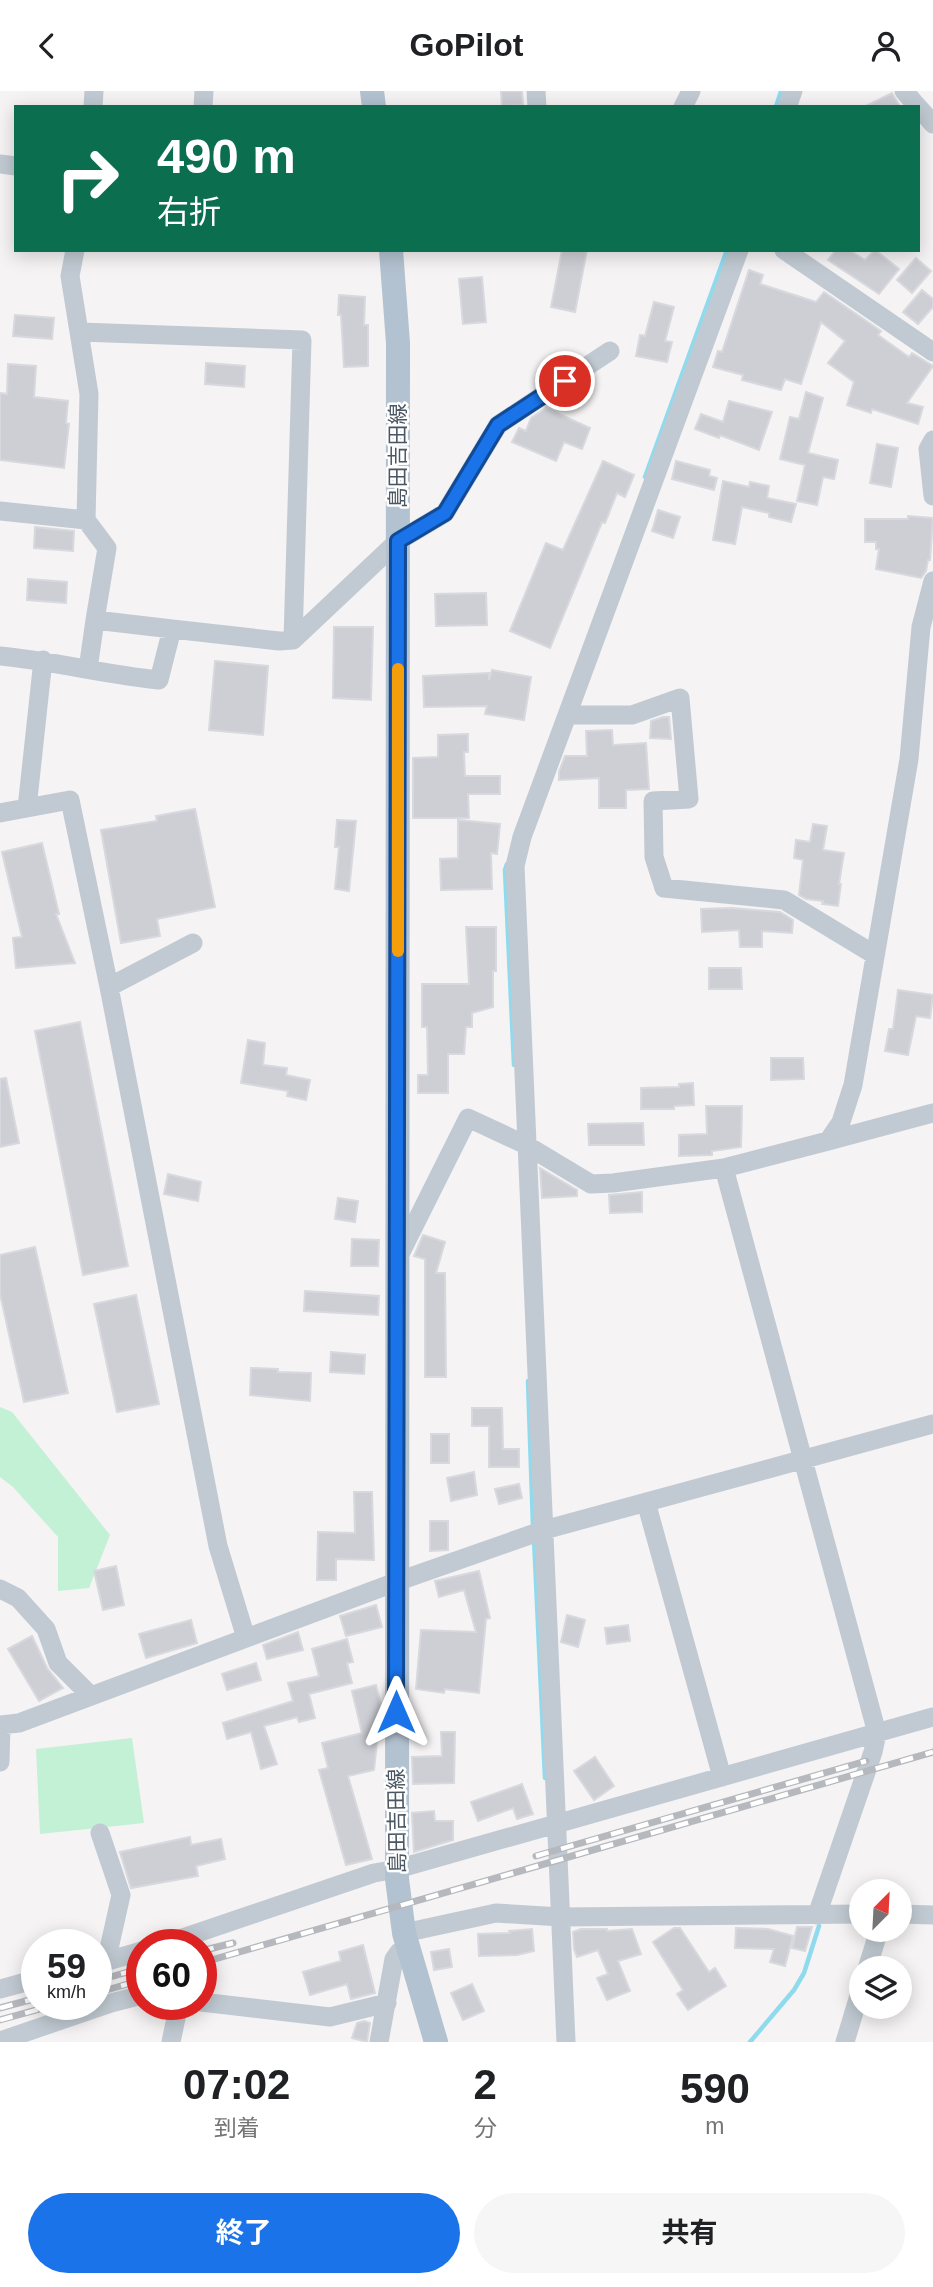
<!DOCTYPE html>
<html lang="ja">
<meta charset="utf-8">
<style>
:root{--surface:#fff;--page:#f6f6f6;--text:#202124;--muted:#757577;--accent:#1a73e8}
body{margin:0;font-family:Helvetica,"Noto Sans JP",sans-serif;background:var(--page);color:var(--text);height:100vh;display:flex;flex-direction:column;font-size:26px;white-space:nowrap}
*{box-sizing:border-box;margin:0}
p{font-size:23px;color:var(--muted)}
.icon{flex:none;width:38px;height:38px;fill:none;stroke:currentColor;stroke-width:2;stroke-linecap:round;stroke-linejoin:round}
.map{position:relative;height:1951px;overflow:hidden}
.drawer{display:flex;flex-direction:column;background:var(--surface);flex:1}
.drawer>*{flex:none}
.top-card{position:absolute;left:14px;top:14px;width:906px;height:147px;border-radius:0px;box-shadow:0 4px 18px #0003;background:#0b6e4f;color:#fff;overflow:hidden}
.needle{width:46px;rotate:24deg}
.fabs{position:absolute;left:849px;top:1788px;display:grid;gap:14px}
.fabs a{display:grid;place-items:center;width:63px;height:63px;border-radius:50%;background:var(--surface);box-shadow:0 4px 18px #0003;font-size:35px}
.speed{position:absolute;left:21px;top:1838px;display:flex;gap:14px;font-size:35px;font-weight:700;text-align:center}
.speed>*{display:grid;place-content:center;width:91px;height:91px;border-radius:50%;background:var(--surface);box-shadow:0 4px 18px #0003;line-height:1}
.speed small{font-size:18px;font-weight:400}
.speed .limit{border:10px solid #d22;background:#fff;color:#111}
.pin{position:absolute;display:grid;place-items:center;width:60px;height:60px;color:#fff;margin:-30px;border:4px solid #fff;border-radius:50%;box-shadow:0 2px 7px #0007}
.me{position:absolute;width:77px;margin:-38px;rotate:0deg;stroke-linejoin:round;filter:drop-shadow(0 0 5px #0008)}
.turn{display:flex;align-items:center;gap:24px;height:147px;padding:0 28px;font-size:32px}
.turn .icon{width:91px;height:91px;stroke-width:2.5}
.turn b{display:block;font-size:49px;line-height:60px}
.eta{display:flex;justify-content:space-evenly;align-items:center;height:119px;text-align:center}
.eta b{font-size:42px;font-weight:700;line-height:49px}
.button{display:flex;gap:14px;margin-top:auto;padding:14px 28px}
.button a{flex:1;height:80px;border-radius:42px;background:var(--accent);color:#fff;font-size:28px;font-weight:700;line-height:80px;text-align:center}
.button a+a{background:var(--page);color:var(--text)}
header{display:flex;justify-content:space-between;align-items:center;height:91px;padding:0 28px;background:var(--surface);font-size:32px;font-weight:700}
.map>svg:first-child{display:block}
.green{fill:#c3f1d5}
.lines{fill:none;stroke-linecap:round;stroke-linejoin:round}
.stream{stroke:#90daee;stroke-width:4.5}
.building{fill:#cdcfd5;stroke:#d7d9de;stroke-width:2}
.minor{stroke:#c1cad2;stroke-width:19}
.major{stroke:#b3c2d1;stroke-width:24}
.rail-casing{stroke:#b5b8bd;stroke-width:7}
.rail{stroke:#fff;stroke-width:4.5;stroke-dasharray:13;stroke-linecap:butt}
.route-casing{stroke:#114b97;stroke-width:18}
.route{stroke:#1a73e8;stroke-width:12}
.slow{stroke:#f59e0b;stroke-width:12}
.labels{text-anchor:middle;stroke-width:5;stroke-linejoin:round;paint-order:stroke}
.street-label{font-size:21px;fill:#4a5661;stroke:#fff}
</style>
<header><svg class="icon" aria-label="back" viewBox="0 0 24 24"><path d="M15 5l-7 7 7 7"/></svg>GoPilot<svg class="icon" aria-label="person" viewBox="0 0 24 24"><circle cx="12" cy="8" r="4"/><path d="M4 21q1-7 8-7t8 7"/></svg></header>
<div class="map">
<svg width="933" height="1951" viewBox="0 0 933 1951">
<rect width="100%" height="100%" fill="#f5f3f3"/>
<!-- green -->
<path class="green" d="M0,1316L12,1321L110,1444L89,1497L58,1500V1446L13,1396L0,1386Z
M132,1647L144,1732L40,1743L36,1658Z"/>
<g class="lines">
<!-- stream -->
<path class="stream" d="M776,16L781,0
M645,386L727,159
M507,773L505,779L514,974
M528,1290L533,1435
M534,1447L545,1687
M750,1951L794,1899L804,1882L819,1835"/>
</g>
<!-- building -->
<path class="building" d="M501,0H522L523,14L502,15Z
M892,2L900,16H864Z
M562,159H587L575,221L551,216Z
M836,159H849L865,169L875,159L899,178L879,203L828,169Z
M916,167L931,180L912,202L897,189Z
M749,179L763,184L760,193L816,211L824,201L881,240L878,244L909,266L912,262L933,275L907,312L923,316L918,333L872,318L871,322L847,314L854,291L828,272L845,250L821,231L801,293L785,288L781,299L742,289L743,284L713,276L718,260L722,261Z
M482,186L486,231L463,233L459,188Z
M922,199L933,208V216L918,233L903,221Z
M339,204L365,206L364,234H368V275L344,276L341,224H338Z
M654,211L674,216L665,250L672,251L667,271L636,265L640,244L645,245Z
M15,224L54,227L52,248L13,245Z
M206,272L245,275L244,296L205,293Z
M8,273L36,275L34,306L68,310L66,332L69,333L64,377L0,369V302L7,303Z
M806,301L823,307L808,362L838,369L834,388L823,386L817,414L797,410L805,374L780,368L790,326L799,328Z
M729,310L772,321L759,359L720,344L719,347L695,338L701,323L723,331Z
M546,317L590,337L582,358L564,351L556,370L512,351L519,337L526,340L531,327Z
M877,353L898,357L891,396L870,392Z
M603,370L634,384L625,406L617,402L605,432L602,431L550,557L510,540L546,452L563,459Z
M676,370L710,379L709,385L717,387L714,399L672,388Z
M723,390L749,396L750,391L769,395L767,407L796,413L791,431L769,426V422L742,416L735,453L713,449Z
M658,419L680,426L673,447L652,440Z
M908,425L933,427L930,469H928L926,480L921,487L876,478L879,458H876V451H865V428H908Z
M35,436L74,440L73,460L34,457Z
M28,488L67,491L66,512L27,509Z
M486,502L487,534L436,535L435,503Z
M334,536H373L371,609L333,607Z
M215,570L268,575L263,644L209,639Z
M492,579L531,586L524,629L485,623L487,615L424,616L423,585L489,582V589Z
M663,626H669L671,648L650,647L651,630Z
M612,639L613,654L646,652L649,698L626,699V717H599V687L559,689V681L565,665H587L586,640Z
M468,643V661H464L465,685H500V703H468L469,727H413V667L438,666V644Z
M195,718L215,816L157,828L160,845L121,852L101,739L157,730L156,725Z
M337,729L356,730L349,800L335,798L339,756H335Z
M458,729L500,733L497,763L491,762L492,798L441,799L440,768L458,767Z
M813,733L827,735L823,759L844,762L839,793H841L838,815L822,813L823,810L806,808L799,804L803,769L794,767L796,749L810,751Z
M42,752L59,823H56L75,872L16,877L13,847L22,846L2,761Z
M732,817L780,821L793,829L792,842L762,840V856H740L739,839L702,841L701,818Z
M466,836H496V880H493V916L472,922V936H466L464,963H448V1002H418V984H428L427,936H422V893H469Z
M709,877H741L742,898H709Z
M898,899L933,904L930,927L916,925L908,964L885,960L889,938H893Z
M80,931L128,1175L83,1184L35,940Z
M248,949L265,952L263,974L287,977L286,984L310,989L306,1009L287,1005L288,1000L241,992Z
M771,967H803L804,988L771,989Z
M6,987L19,1052L0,1056V988Z
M693,992L694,1014L674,1015V1018H641V997L679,996V993Z
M706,1015H742L741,1056L712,1060V1064L679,1065V1044L707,1043Z
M643,1032L644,1054H589L588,1033Z
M540,1077L577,1099V1105L542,1107Z
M168,1083L201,1091L198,1110L164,1103Z
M642,1101V1121L610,1122L609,1104Z
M338,1107L358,1110L355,1131L335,1128Z
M423,1144L445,1151L436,1182H445L446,1286H425V1168L414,1165Z
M352,1148L379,1149L378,1175H351Z
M35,1156L68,1302L24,1311L0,1203V1164Z
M305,1200L379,1205L378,1224L304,1220Z
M136,1204L159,1313L117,1321L94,1213Z
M331,1261L365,1264L364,1283L330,1281Z
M251,1277L278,1278V1281L311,1282L310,1310L250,1304Z
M472,1317H502L503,1358H519V1376H489V1335H472Z
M431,1343H449V1372H431Z
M474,1381L477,1404L451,1410L447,1387Z
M519,1393L522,1407L499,1413L495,1398Z
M354,1401H372L374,1469L336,1468V1489H317L318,1441L355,1442Z
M430,1430H448V1459L430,1460Z
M116,1475L124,1514L103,1519L94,1480Z
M479,1480L490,1527L486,1528L479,1602L445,1598L444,1602L416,1598L421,1539L476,1541L464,1499L439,1506L435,1490Z
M376,1514L382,1536L346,1545L340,1525Z
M567,1524L585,1529L578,1556L561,1551Z
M191,1529L197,1552L146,1567L139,1543Z
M628,1534L630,1550L607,1553L605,1537Z
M298,1541L303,1559L267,1568L263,1554Z
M32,1545L47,1577L63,1597L39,1610L8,1558Z
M347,1548L353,1571L347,1572L352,1592L309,1603L315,1627L299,1631L297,1626L264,1635L277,1673L261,1678L251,1641L227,1648L223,1632L293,1610L288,1592L319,1585L312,1558Z
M256,1572L261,1589L227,1599L222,1583Z
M376,1594L381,1614L374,1679L348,1685L372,1768L346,1774L319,1679L328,1677L322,1652L362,1642L352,1600Z
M441,1641H455L454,1692L413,1693L412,1666L442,1665Z
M595,1666L614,1695L594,1709L574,1680Z
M522,1693L533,1723L517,1728L513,1717L478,1730L471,1711Z
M434,1720L435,1730H453V1749L414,1761L412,1722Z
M190,1746L191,1754L221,1748L225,1768L196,1775L198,1785L131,1797L120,1761Z
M797,1836H812L805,1860L792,1857Z
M674,1837H680L709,1881L715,1877L726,1895L688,1919L677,1903L683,1899L653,1851Z
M736,1837L768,1838L793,1845L785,1875L770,1871L774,1858L735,1857Z
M532,1838L534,1860L517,1864L479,1865L478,1843L510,1842L509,1840Z
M581,1838H607V1840L632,1838L641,1863L618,1870L630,1900L607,1909L597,1887L608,1883L598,1859L577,1866L574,1858L573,1841Z
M363,1854L375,1902L351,1908L347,1893L310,1904L303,1881L341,1870L339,1861Z
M449,1858L452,1876L434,1879L431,1861Z
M472,1893L484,1920L463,1929L451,1902Z
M364,1930L370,1932L367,1951L352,1947L357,1932Z"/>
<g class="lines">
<!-- minor -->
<path class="minor" d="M536,0L537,16
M904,0L918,16
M93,16L94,0
M203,16L204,0
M683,16L691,0
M787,16L793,0
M919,17L933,33
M0,73L16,75
M784,159L933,261
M80,241L302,249L293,549
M933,349L928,358L933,405
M0,420L86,429L89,303L70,185L75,159
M86,429L107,457L95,529
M0,565C54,570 106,584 159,589L172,538L279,550L293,549L398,450L445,422L498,334L610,260
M88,578L95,529L172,538
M568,624H632L680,607L689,708L653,710L654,766L664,797L784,809L875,864
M27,717L43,569
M0,722L70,709L109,896L193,852
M109,896L218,1455L246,1547
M828,1050L933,1022
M724,1077L877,1642L873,1661L817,1824
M397,1169L468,1027L526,1054L591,1093L613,1092L724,1077L828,1050L841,1031L853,994L909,668L921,536L933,490
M646,1411L722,1686
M0,1498L18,1507L46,1538L58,1572L91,1605
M0,1634L19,1632L396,1491L544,1439L933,1333
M0,1671L1,1634
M100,1742L121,1804L106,1871
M900,1823L933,1824
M404,1842L496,1822L561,1826L861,1823
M165,1853L374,1782L397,1778L933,1626
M97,1873L142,1860
M867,1878L879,1839
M0,1898L37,1888
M201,1911L330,1926L387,1912
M0,1950L111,1912L142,1904
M171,1951L179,1913
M379,1951L394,1868L399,1861L408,1856
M566,1951L515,775L522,746L739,159
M845,1951L861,1898"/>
<!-- major -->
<path class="major" d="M372,0L374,16
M391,159L398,252L397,1788L404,1842L436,1951"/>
<!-- rail casing -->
<g class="rail-casing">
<path id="rail" d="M536,1765L866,1670
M201,1860L233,1852
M201,1872L933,1661
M96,1890L142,1877
M96,1902L142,1889
M0,1917L37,1907
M0,1929L58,1913"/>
</g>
<!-- rail -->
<use href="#rail" class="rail"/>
</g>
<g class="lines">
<!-- route casing -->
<g class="route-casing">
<path id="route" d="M396,1621L398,450L445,422L498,334L565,290"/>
</g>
<!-- route -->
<use href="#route" class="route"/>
<!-- slow -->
<path class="slow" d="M398,578V860"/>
</g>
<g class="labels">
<!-- street labels -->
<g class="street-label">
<text transform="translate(398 365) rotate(-90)" y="7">島田吉田線</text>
<text transform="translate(397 1730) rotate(-91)" y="7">島田吉田線</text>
</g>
</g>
</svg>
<div class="fabs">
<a><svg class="needle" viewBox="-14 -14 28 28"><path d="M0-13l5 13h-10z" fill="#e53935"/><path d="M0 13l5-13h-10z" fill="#757577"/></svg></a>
<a><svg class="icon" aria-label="layers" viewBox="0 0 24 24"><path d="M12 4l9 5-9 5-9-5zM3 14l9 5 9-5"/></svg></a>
</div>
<div class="speed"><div>59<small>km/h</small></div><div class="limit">60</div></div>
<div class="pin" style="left:565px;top:290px;background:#d93025"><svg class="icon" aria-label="arrive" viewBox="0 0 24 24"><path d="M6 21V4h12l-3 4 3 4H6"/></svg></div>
<svg class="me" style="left:396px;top:1621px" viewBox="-20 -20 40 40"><path d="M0-17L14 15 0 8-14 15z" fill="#1a73e8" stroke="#fff" stroke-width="4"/></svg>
<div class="top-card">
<div class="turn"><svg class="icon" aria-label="right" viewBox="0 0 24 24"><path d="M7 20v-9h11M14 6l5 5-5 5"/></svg><div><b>490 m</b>右折</div></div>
</div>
</div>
<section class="drawer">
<div class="eta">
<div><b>07:02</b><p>到着</p></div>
<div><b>2</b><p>分</p></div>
<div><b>590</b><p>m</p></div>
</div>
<div class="button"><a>終了</a><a>共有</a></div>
</section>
